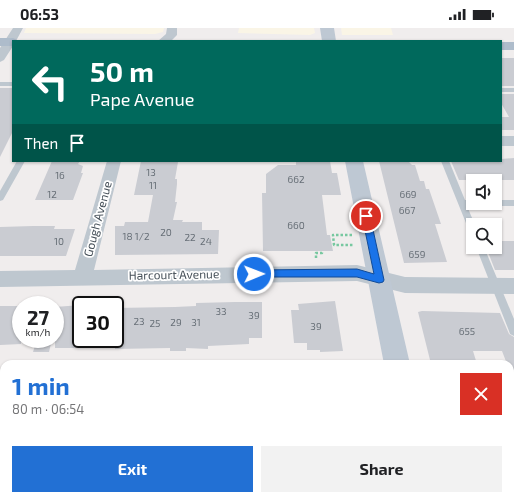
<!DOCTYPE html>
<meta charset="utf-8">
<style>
:root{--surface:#fff;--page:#f2f2f2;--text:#202124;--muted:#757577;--accent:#2270d4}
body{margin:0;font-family:"Exo 2",sans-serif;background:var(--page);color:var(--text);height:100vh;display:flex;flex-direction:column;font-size:15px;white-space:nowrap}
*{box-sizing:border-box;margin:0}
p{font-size:13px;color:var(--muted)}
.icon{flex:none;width:22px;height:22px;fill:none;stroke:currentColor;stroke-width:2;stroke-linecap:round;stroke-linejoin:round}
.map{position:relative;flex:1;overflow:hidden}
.details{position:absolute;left:0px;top:332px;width:514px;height:140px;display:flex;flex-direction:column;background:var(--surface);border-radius:12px 12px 0 0;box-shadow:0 1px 3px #0004}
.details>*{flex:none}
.hud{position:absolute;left:12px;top:12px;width:490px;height:122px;border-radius:0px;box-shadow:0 1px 3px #0004;background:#00695c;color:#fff;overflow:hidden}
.controls{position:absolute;left:466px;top:146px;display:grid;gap:8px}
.controls a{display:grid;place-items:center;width:36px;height:36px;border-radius:0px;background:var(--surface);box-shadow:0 1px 3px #0004;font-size:20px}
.speed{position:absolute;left:12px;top:268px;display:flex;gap:8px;font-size:20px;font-weight:700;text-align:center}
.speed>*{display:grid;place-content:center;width:52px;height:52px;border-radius:50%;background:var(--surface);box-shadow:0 1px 3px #0004;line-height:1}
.speed small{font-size:10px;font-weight:400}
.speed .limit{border:2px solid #111;border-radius:6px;background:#fff;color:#111}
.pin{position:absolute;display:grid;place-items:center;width:34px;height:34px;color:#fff;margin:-17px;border:2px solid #fff;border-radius:50%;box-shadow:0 1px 4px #0007}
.me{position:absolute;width:44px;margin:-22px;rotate:89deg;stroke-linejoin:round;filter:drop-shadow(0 0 3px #0008)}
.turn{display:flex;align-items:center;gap:14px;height:84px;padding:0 12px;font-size:18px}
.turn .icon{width:52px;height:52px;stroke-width:2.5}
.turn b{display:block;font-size:28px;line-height:34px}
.then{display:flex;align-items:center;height:38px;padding:0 12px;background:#0003;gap:8px;font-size:15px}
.round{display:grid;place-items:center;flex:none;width:42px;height:42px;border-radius:0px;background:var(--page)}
.overview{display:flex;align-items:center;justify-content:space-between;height:68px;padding:0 12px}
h1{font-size:24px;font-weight:700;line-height:30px;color:var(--accent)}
.primary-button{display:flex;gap:8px;margin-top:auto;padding:8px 12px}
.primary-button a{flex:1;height:46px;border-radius:0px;background:var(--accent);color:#fff;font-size:16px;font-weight:700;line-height:46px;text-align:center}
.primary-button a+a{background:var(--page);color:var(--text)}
.status{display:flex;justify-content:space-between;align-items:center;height:28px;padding:0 20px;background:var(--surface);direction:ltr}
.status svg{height:11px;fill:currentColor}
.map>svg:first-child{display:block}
.commercial{fill:#faf5e6}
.building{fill:#caccd2}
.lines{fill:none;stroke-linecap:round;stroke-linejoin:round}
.path{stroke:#77c8a0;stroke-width:2.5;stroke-dasharray:2.5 2;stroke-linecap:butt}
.service{fill:#bec7cf;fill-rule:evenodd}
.minor{fill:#bec7cf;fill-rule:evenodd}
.secondary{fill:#bec8d3;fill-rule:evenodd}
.primary{fill:#aebccb;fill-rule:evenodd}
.route{fill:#1a73e8;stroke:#114b97}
.labels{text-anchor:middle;stroke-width:3.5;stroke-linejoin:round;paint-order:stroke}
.number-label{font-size:10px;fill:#676f77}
.street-label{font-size:12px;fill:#465059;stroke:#fff}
</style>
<div class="status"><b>06:53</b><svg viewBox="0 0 49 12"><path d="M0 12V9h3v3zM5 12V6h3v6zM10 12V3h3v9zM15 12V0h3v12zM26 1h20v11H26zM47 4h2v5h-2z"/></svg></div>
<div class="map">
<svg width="514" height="472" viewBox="0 0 514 472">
<rect width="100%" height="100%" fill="#f0eded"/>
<!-- commercial -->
<path class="commercial" d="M26,0H164L163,4L155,6L24,5Z
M239,0H314L315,5L310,7L238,5Z
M341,0H391L393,7H342Z"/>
<!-- building -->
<path class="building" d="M501,30H514V58H501Z
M0,60H13V103L0,129Z
M501,66H514V102H501V89H509L501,75Z
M514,130V152H459L451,133H501V131Z
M52,133H80L78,136L83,138L81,145H83L73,172H35Z
M141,133L178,134L175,151H177V156L175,174H177L173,192H183L182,194H202V202H219L218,226L115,227V198H124L125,194H148L153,167H134Z
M296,133H330L332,145H337L341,167H322L327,207H330L333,223H263L262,165H266V146L278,137H296Z
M379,133H408L412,137H415L420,153H424L426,161H429L441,196H435L447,234L404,235Z
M33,198H55L54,201H75L66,228H0V199Z
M495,213H514V242H495L486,219H495Z
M335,273L343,323L320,324V322H307V315H294L291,282H299L298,276Z
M235,274H262V310H249V316L208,318V321L186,320V323H170V320L115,321V280L175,279L196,278V275Z
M81,277V320H55V279Z
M0,278H21V316L0,317Z
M422,283L500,285L509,306L514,309V350L512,351L510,336H507L502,323H473L477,336H431L418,284Z
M37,311H52L49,324H33Z"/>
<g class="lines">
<!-- path -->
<path class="path" d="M352,207H333L334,217H353
M316,230V225H322V223"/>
<!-- service -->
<path class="service" d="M0,54H13V58H0Z
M501,60H514V64H501Z
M17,133H25L3,172L0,173V163Z
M441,133H449L465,172H473V175H495V172H514V178H467L475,197H473V206L470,205Z
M476,219H484L514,291V308L510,306L509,303Z
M271,468H283V472H271Z"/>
<!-- minor -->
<path class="minor" d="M13,0H23L16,13H13V18L4,32L0,34V20Z
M167,0H177V7L171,13H158L166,6Z
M501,108H514V118H501Z
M107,133H121L94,242L357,237L405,249L514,250V266L405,265L357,253L0,259V243L75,242Z"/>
<!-- secondary -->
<path class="secondary" d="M320,0H334L336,13H322Z
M345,133H363L410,336H384Z
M411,468H441V472H411Z"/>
<!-- primary -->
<path class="primary" d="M0,10H13L19,13H13V18H0Z
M501,14H514V22H501Z"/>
</g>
<!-- route -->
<path class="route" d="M366,185L370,188L384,252L383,254L379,255L357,249H251L250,246L251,243L254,242L357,241L374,246L362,188Z"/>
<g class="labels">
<!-- number labels -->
<g class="number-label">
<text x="151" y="148">13</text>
<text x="60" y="151">16</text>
<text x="296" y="155">662</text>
<text x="153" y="161">11</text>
<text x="52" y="170">12</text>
<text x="408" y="170">669</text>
<text x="407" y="186">667</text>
<text x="296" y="201">660</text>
<text x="166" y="208">20</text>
<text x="136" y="212">18 1/2</text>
<text x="190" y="213">22</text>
<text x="59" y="217">10</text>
<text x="206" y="217">24</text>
<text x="417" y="230">659</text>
<text x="221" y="287">33</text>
<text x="254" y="291">39</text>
<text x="139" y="297">23</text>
<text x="176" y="298">29</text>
<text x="196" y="298">31</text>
<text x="155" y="299">25</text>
<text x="316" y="302">39</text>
<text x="467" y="307">655</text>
</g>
<!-- street labels -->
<g class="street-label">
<text transform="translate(98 191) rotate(-75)" y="4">Gough Avenue</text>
<text transform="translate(174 247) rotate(-1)" y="4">Harcourt Avenue</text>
</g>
</g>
</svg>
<div class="controls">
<a><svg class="icon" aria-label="sound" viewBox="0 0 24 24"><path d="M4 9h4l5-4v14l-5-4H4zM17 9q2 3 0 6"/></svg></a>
<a><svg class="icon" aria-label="search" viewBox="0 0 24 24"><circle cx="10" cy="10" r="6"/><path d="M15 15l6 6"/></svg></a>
</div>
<div class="speed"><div>27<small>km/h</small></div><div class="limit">30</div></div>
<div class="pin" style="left:366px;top:188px;background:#d93025"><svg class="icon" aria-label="arrive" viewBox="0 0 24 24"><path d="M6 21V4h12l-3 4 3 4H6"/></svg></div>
<svg class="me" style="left:254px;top:246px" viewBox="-20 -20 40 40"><circle r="17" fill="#1a73e8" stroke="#fff" stroke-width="3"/><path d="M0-11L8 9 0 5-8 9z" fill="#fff"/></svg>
<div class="hud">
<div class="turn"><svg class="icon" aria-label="left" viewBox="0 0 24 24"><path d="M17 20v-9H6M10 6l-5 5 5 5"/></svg><div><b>50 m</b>Pape Avenue</div></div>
<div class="then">Then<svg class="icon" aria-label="arrive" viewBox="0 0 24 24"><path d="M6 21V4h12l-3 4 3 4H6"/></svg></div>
</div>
<section class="details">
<div class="overview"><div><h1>1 min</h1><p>80 m · 06:54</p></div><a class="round" style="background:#d93025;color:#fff"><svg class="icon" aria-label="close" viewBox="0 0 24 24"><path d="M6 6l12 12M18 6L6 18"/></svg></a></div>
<div class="primary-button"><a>Exit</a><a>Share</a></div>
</section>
</div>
